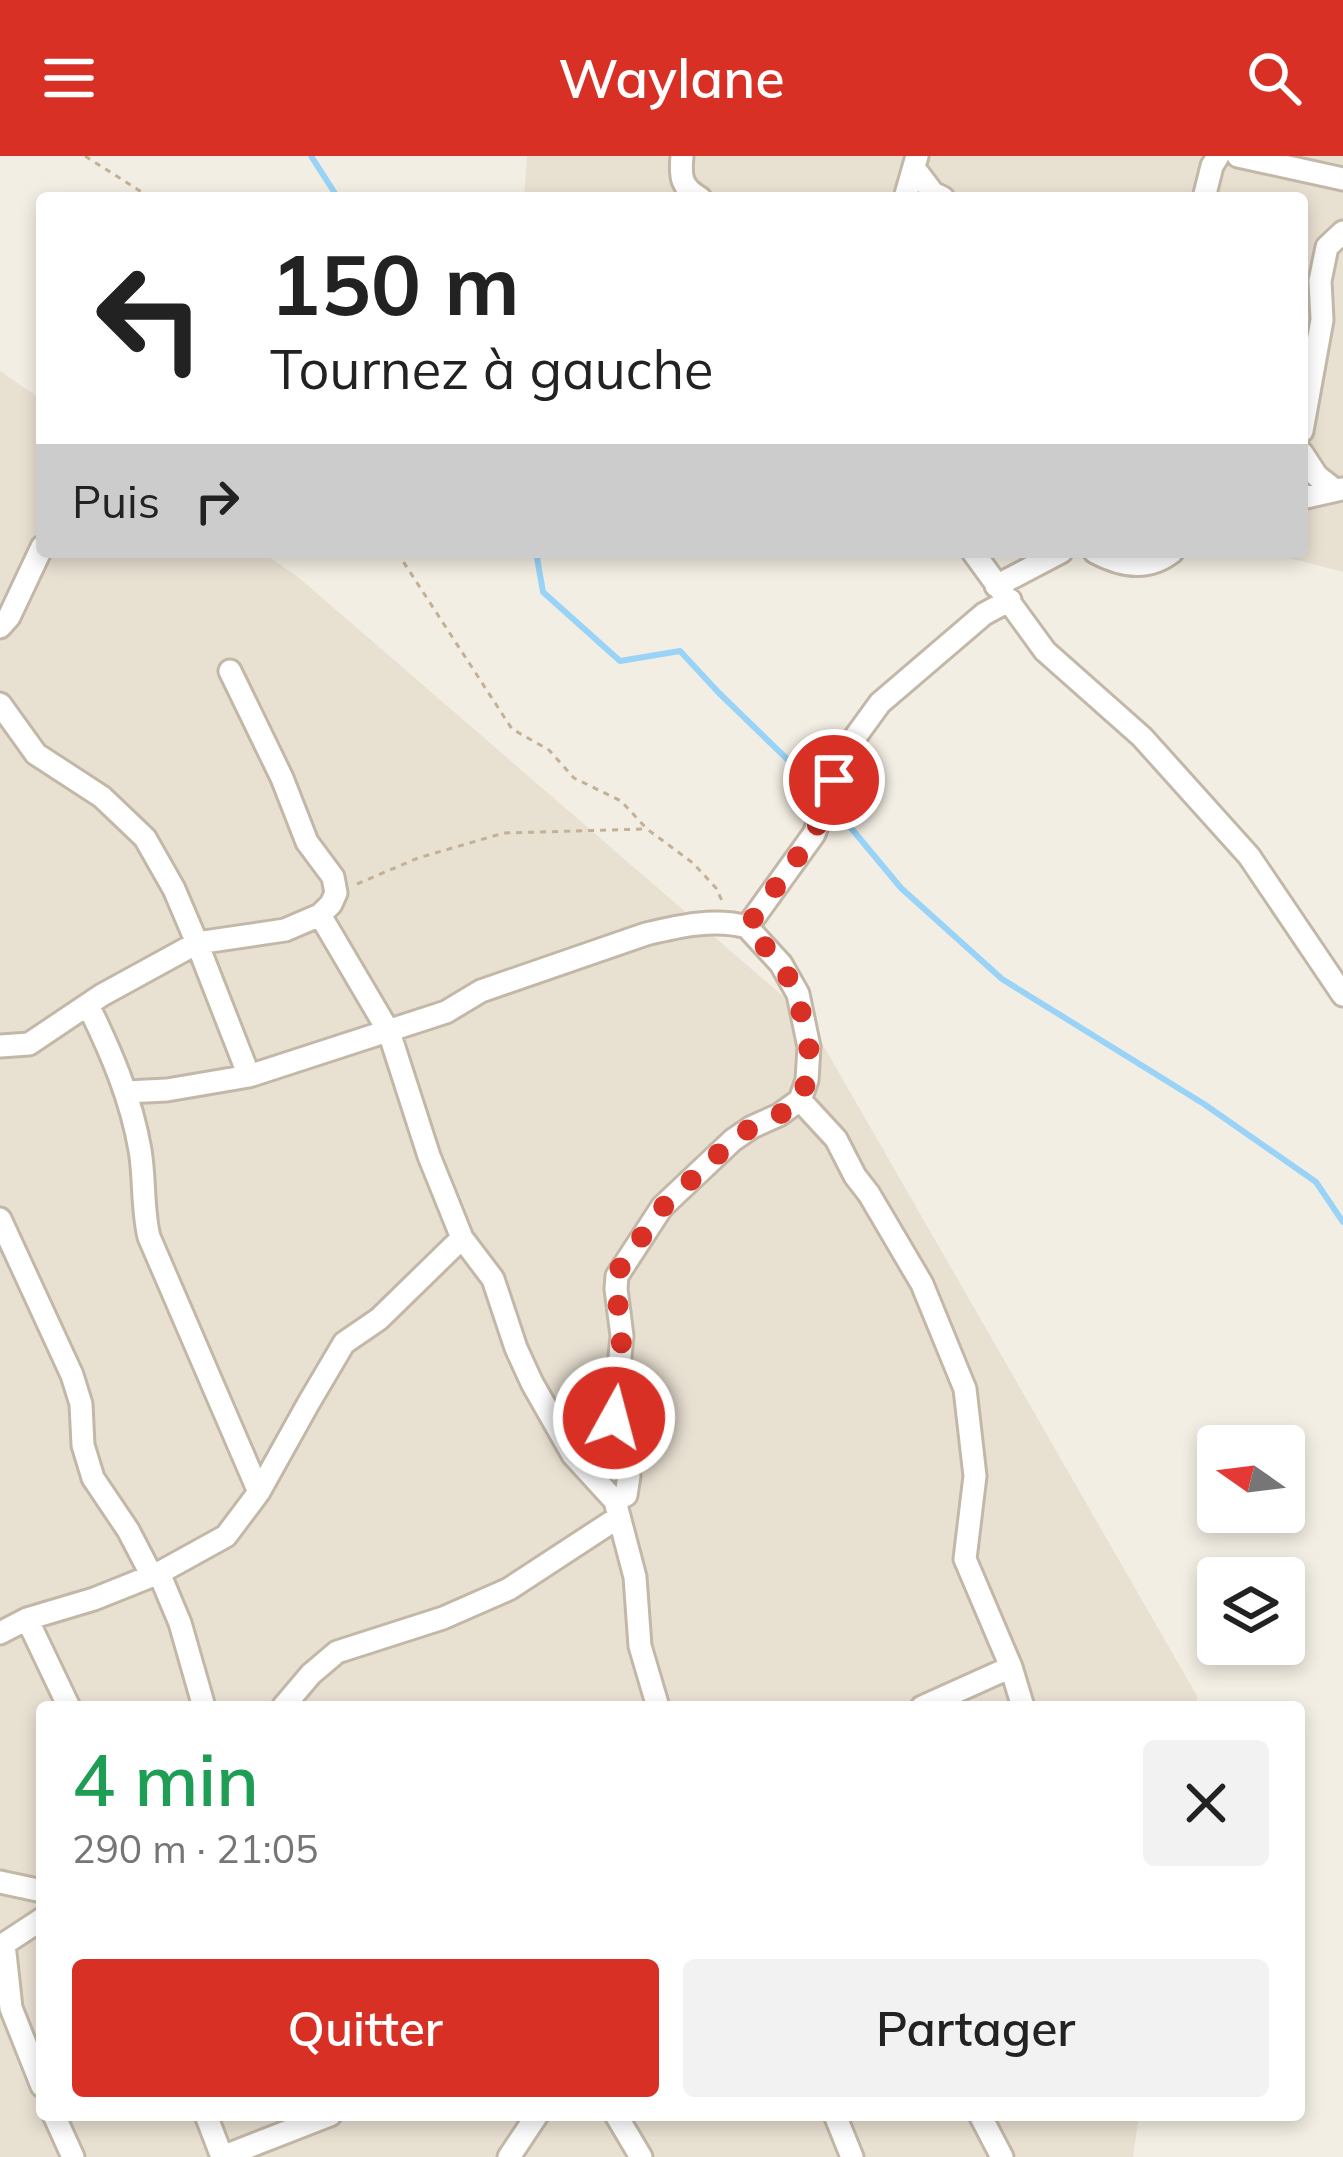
<!DOCTYPE html>
<html lang="fr">
<meta charset="utf-8">
<style>
:root{--surface:#fff;--page:#f2f2f2;--text:#222;--muted:#767676;--accent:#d93025}
body{margin:0;font-family:Mulish,sans-serif;background:var(--page);color:var(--text);height:100vh;display:flex;flex-direction:column;font-size:45px;white-space:nowrap}
*{box-sizing:border-box;margin:0}
p{font-size:39px;color:var(--muted)}
.icon{flex:none;width:66px;height:66px;fill:none;stroke:currentColor;stroke-width:2;stroke-linecap:round;stroke-linejoin:round}
.map{position:relative;flex:1;overflow:hidden}
.details{position:absolute;left:36px;top:1545px;width:1269px;height:420px;display:flex;flex-direction:column;background:var(--surface);border-radius:12px;box-shadow:0 6px 18px #0003}
.details>*{flex:none}
.hud{position:absolute;left:36px;top:36px;width:1272px;height:366px;border-radius:12px;box-shadow:0 6px 18px #0003;background:#fff;color:var(--text);overflow:hidden}
.needle{width:78px;rotate:284deg}
.fabs{position:absolute;left:1197px;top:1269px;display:grid;gap:24px}
.fabs a{display:grid;place-items:center;width:108px;height:108px;border-radius:12px;background:var(--surface);box-shadow:0 6px 18px #0003;font-size:60px}
.pin{position:absolute;display:grid;place-items:center;width:102px;height:102px;color:#fff;margin:-51px;border:6px solid #fff;border-radius:50%;box-shadow:0 3px 12px #0007}
.me{position:absolute;width:132px;margin:-66px;rotate:7deg;stroke-linejoin:round;filter:drop-shadow(0 0 9px #0008)}
.turn{display:flex;align-items:center;gap:42px;height:252px;padding:0 36px;font-size:54px}
.turn .icon{width:156px;height:156px;stroke-width:2.5}
.turn b{display:block;font-size:84px;line-height:102px}
.then{display:flex;align-items:center;height:114px;padding:0 36px;background:#0003;gap:24px;font-size:45px}
.round{display:grid;place-items:center;flex:none;width:126px;height:126px;border-radius:12px;background:var(--page)}
.overview{display:flex;align-items:center;justify-content:space-between;height:204px;padding:0 36px}
h1{font-size:72px;font-weight:600;line-height:90px;color:#1e9e55}
.action{display:flex;gap:24px;margin-top:auto;padding:24px 36px}
.action a{flex:1;height:138px;border-radius:12px;background:var(--accent);color:#fff;font-size:48px;font-weight:600;line-height:138px;text-align:center}
.action a+a{background:var(--page);color:var(--text)}
header{display:flex;justify-content:space-between;align-items:center;height:156px;padding:0 36px;background:var(--accent);color:#fff;font-size:54px;font-weight:600}
.map>svg:first-child{display:block}
.residential{fill:#e8e0d1}
.lines{fill:none;stroke-linecap:round;stroke-linejoin:round}
.stream{stroke:#99d3f7;stroke-width:6}
.minor-casing{stroke:#c3b8a8;stroke-width:27}
.path{stroke:#c3b195;stroke-width:3;stroke-dasharray:6 6;stroke-linecap:butt}
.minor{stroke:#fff;stroke-width:21}
.route{stroke:#d93025;stroke-width:21;stroke-dasharray:0 37.8}
</style>
<header><svg class="icon" aria-label="menu" viewBox="0 0 24 24"><path d="M4 6h16M4 12h16M4 18h16"/></svg>Waylane<svg class="icon" aria-label="search" viewBox="0 0 24 24"><circle cx="10" cy="10" r="6"/><path d="M15 15l6 6"/></svg></header>
<div class="map">
<svg width="1343" height="2001" viewBox="0 0 1343 2001">
<rect width="100%" height="100%" fill="#f3eee3"/>
<!-- residential -->
<path class="residential" d="M527,0H1343V416L1266,396H1302V42H524Z
M0,215L42,244V396H262L298,421L807,861L1197,1540L1196,1551H42V1959H1139L1133,2001H0Z"/>
<g class="lines">
<!-- stream -->
<path class="stream" d="M311,0L338,42
M536,396L543,436L620,505L680,495L719,537L822,637
M831,648L901,732L1002,823L1204,948L1316,1026L1343,1066"/>
<!-- minor casing -->
<g class="minor-casing">
<path id="minor" d="M682,0C680,21 681,31 700,42
M1238,0L1343,23
M915,13L933,37L943,42
M905,42L917,0
M1204,42L1212,10L1218,0
M1302,275L1322,164L1320,125L1327,91L1343,76
M1302,297L1317,320L1335,334
M1302,342L1342,333
M973,396L1045,495L1142,581L1249,700L1343,839
M1095,396C1121,410 1148,415 1172,396
M996,430L1061,396
M0,471L9,461L42,391
M0,548L36,598L102,641L145,682L174,733L197,787L249,920
M320,759L389,876L429,1000L452,1057L462,1082L493,1123L516,1192L532,1227L573,1299L615,1345
M88,849C111,896 131,942 140,994C145,1023 142,1052 149,1081L259,1336
M0,890L29,888L102,839L197,787L285,774L320,759L331,748L336,737L333,721L307,686L282,622L230,515
M126,936L167,934L249,920L446,856L481,835L646,778C679,770 715,762 747,771
M800,944L836,983L855,1020L869,1038L922,1128L965,1233L975,1320L965,1403L1011,1511L1023,1551
M0,1063L72,1219L81,1248L83,1289L93,1322L128,1374L152,1420
M159,1417L180,1467L204,1551
M27,1463L69,1551
M0,1477L27,1463L94,1443L159,1417L226,1380L259,1336L308,1248L344,1187L379,1163L462,1082
M283,1551L311,1518L337,1496L443,1462L509,1433L619,1361
M658,1551L640,1490L635,1421L615,1345L626,1339L629,1320L614,1262L622,1180L616,1133L617,1120L662,1051L733,984L752,971L779,959L800,944L807,924L809,891L798,838L781,808L747,771L814,678L848,591L880,547L984,458L1010,444
M922,1551L1011,1511
M0,1726L42,1735
M42,1763L4,1788L11,1852L42,1930
M54,1959L73,2001
M206,1959L222,2001L330,1959
M616,1959L641,2001
M835,1959L852,2001
M980,1959L1002,2001
M509,2001L537,1959"/>
</g>
<!-- path -->
<path class="path" d="M85,0L151,42
M397,396L512,573L549,594L574,622L621,645L647,673L693,707L716,732L723,747
M357,728L418,702L504,677L645,673"/>
<!-- minor -->
<use href="#minor" class="minor"/>
</g>
<g class="lines">
<!-- route -->
<path class="route" d="M614,1262L622,1180L616,1133L620,1112L662,1052L733,984L752,971L779,959L800,944L807,924L809,891L797,838L781,808L747,771L814,678L834,624"/>
</g>
</svg>
<div class="fabs">
<a><svg class="needle" viewBox="-14 -14 28 28"><path d="M0-13l5 13h-10z" fill="#e53935"/><path d="M0 13l5-13h-10z" fill="#767676"/></svg></a>
<a><svg class="icon" aria-label="layers" viewBox="0 0 24 24"><path d="M12 4l9 5-9 5-9-5zM3 14l9 5 9-5"/></svg></a>
</div>
<div class="pin" style="left:834px;top:624px;background:#d93025"><svg class="icon" aria-label="arrive" viewBox="0 0 24 24"><path d="M6 21V4h12l-3 4 3 4H6"/></svg></div>
<svg class="me" style="left:614px;top:1262px" viewBox="-20 -20 40 40"><circle r="17" fill="#d93025" stroke="#fff" stroke-width="3"/><path d="M0-11L8 9 0 5-8 9z" fill="#fff"/></svg>
<div class="hud">
<div class="turn"><svg class="icon" aria-label="left" viewBox="0 0 24 24"><path d="M17 20v-9H6M10 6l-5 5 5 5"/></svg><div><b>150 m</b>Tournez à gauche</div></div>
<div class="then">Puis<svg class="icon" aria-label="right" viewBox="0 0 24 24"><path d="M7 20v-9h11M14 6l5 5-5 5"/></svg></div>
</div>
<section class="details">
<div class="overview"><div><h1>4 min</h1><p>290 m · 21:05</p></div><a class="round"><svg class="icon" aria-label="close" viewBox="0 0 24 24"><path d="M6 6l12 12M18 6L6 18"/></svg></a></div>
<div class="action"><a>Quitter</a><a>Partager</a></div>
</section>
</div>
